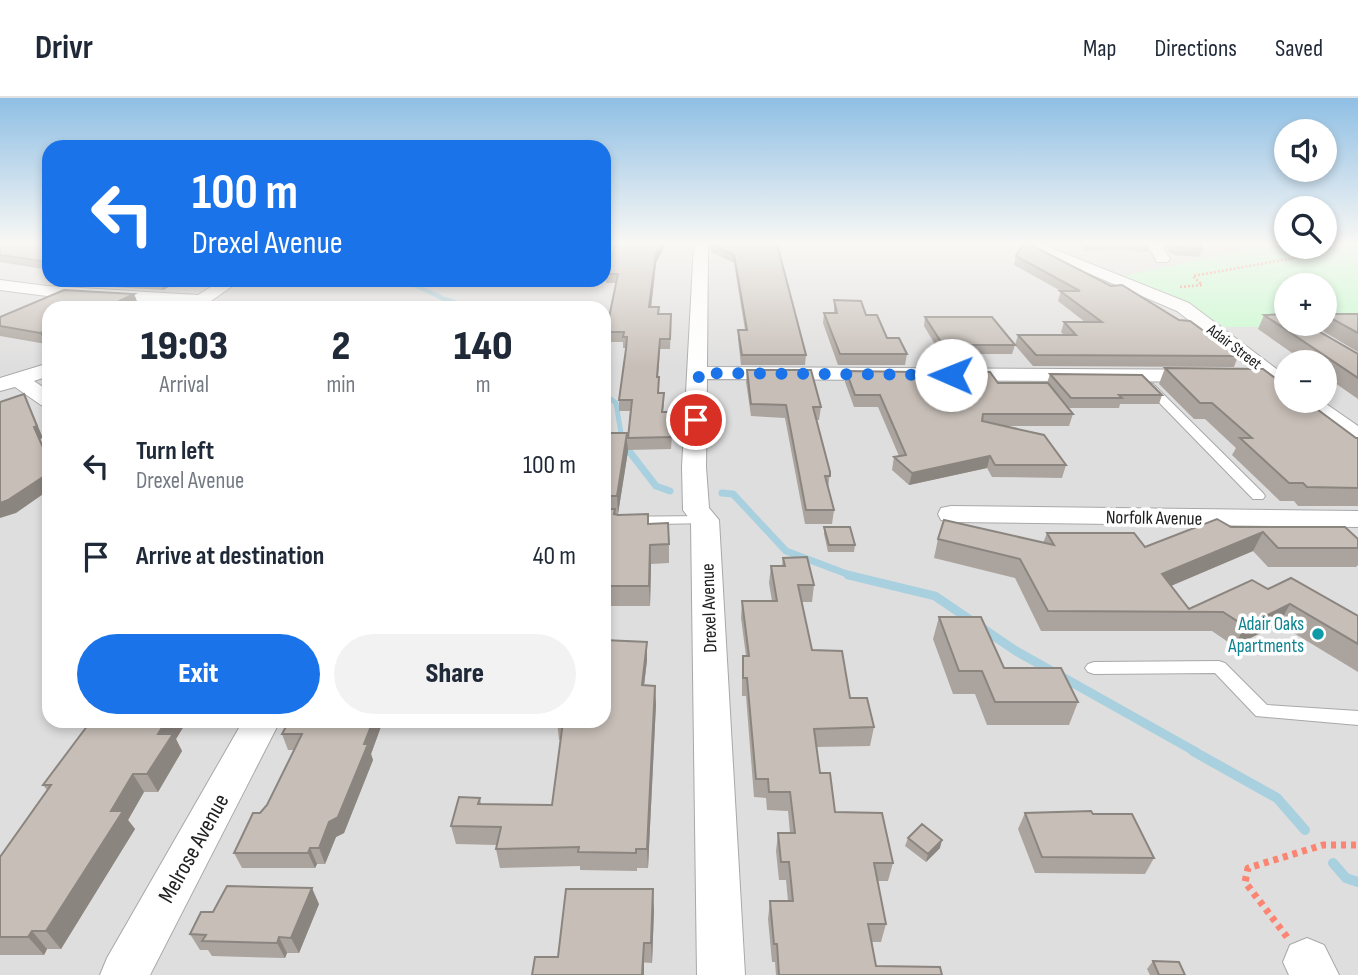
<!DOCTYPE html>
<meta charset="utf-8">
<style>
:root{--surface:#fff;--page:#f2f2f3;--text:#1f2937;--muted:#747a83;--line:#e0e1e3;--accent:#1a73e8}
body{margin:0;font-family:"Sofia Sans Condensed",sans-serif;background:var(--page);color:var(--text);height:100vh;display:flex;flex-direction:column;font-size:26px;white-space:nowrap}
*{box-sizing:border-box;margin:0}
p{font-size:23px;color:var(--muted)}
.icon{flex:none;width:38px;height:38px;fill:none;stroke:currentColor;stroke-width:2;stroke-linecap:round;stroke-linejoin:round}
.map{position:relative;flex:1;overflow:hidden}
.side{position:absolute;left:42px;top:203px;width:569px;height:427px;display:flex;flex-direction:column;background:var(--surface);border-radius:21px;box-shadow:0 4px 10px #0003}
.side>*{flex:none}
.guide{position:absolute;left:42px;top:42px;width:569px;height:147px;border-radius:21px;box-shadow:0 4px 10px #0003;background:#1a73e8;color:#fff;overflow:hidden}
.tools{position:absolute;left:1274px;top:21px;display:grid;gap:14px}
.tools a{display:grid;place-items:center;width:63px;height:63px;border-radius:50%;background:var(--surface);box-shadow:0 4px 10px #0003;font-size:35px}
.pin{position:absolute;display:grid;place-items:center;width:60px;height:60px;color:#fff;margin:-30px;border:4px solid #fff;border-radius:50%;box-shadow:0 2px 7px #0007}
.me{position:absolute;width:77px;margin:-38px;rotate:271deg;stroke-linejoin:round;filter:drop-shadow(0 0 5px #0008)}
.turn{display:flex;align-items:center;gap:24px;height:147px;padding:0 35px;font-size:32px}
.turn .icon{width:91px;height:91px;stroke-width:2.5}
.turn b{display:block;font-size:49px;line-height:60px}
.eta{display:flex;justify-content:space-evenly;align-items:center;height:119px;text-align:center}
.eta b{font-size:42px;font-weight:800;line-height:49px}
.action{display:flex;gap:14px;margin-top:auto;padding:14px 35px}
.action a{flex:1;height:80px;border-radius:42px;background:var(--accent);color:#fff;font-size:28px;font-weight:800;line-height:80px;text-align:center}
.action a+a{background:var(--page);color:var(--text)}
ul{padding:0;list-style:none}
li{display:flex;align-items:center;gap:21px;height:91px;padding:0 35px}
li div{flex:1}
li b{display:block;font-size:26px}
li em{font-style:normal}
header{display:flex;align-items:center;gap:42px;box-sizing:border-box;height:98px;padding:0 35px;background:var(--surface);border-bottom:2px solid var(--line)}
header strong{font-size:33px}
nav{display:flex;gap:38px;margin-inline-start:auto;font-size:24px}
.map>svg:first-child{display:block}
.residential{fill:#dfdede;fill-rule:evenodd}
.park{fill:#c6facd;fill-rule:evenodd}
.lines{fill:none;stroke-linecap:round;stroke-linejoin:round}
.stream-far4{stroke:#a9d0df;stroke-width:4.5}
.stream-far3{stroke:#a9d0df;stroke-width:5}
.stream-far2{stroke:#a9d0df;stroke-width:7}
.stream-far1{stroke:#a9d0df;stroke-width:9}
.stream{stroke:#a9d0df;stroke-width:10}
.service-casing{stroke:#a8a8a8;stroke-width:2}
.minor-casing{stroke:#a8a8a8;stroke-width:2}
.path-far1{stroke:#fb8570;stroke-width:2.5;stroke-dasharray:2 2;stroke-linecap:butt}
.path{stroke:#fb8570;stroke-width:7;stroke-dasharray:5 5;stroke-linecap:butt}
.service{fill:#fff;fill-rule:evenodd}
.minor{fill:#fff;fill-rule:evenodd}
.wall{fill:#aba39d}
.shaded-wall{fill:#8b8580}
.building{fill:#c7beb7;stroke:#8b8580;stroke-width:2}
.route{stroke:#1a73e8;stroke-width:12;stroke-dasharray:0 21.6}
.culture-dot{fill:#0f9aa8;stroke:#fff;stroke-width:2.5}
.labels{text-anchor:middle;stroke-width:7;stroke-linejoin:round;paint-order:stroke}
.far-street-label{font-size:16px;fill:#212121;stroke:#fff}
.street-label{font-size:19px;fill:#212121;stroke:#fff}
.culture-label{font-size:19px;fill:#0d838f;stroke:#fff;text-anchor:end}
.near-street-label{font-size:23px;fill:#212121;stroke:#fff}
</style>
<header>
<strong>Drivr</strong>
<nav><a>Map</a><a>Directions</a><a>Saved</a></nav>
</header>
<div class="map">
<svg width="1358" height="877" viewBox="0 0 1358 877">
<rect width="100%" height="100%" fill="#f2efe8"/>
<!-- residential -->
<path class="residential" d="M0,146H49V182H604V146H1286V149L1358,146V877H0ZM1286,187H1325V226H1286ZM49,210H604V623H49ZM1286,264H1325V303H1286Z"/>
<!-- park -->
<path class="park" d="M1271,146L1325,149V146H1358V229H1225L1196,211L1119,179ZM1286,187H1325V226H1286Z"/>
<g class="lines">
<!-- stream-far4 -->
<path class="stream-far4" d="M404,182L444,201L472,210"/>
<!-- stream-far3 -->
<path class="stream-far3" d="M604,296L616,305L622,341"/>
<!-- stream-far2 -->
<path class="stream-far2" d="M621,339L622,344L656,388L670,393
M722,395L733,396L786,453L855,479"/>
<!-- stream-far1 -->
<path class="stream-far1" d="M848,477L935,498L1016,553L1196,654"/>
<!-- stream -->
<path class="stream" d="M1193,653L1277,700L1305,732
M1333,765L1346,780L1358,784"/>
<!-- service casing -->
<g class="service-casing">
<path id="service" d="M1149,285L1153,286L1263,395L1265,398L1263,401H1253L1145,290V286Z
M705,418L710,419L712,422L710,425L604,427V419Z
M1219,563L1225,565L1267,607L1358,613V627L1256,618L1215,575L1094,576L1088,574L1085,570L1088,566L1094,564Z"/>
</g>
<!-- minor casing -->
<g class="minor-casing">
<path id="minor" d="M694,146H708L707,269L1253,272L1177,213L1020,146H1041L1189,205L1286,278L1285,285L1278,287L1269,284L707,281L706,369L709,410L719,422L745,877H697L691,423L683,412L682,369Z
M1147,146H1161L1170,161L1167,164H1157Z
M0,182L47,188L198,197L222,182H241L201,210H180L183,206L47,198L0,192Z
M49,265V278L34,283L49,293V309L41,307L15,289L0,293V280Z
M1297,303H1322L1358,328V346L1350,344Z
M951,408L1358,413V429L951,424L941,422L938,416L941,410Z
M243,623H280L150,877H100L107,860Z
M1307,840L1324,847L1339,877H1289L1283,864L1290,847Z"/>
</g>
<!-- path-far1 -->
<path class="path-far1" d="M1301,149L1316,156L1339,146
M1180,189L1202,187L1193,178L1316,156"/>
<!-- path -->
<path class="path" d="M1287,839L1245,784L1248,770L1323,747H1358"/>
<!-- service -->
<use href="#service" class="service"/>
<!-- minor -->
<use href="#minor" class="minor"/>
</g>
<!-- wall -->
<path class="wall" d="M0,146H49V172L0,164Z
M711,146H777L806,257L805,267H741L738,241V232H745L734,165L711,154Z
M1082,146H1150L1148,154L1116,151L1084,153Z
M1163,146H1199L1202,151L1199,159L1175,157L1170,155Z
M1016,158L1238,258L1234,269L1033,268L1015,247L1018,237H1064L1061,234L1064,224H1085L1058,203L1061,193L1014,167Z
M656,165L651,209L671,226L670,251H660L658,279L659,295L664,307L663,314L673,325L671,351L628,352V340L630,313H619V302L626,250H623V244H607L606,234L616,185H606V176Z
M93,182H182L163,192L96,188Z
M64,192L134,196L138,206L130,210H49V245L46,246L0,238V219Z
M834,202L866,217L887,240L907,256L905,267H838L823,225L824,215H834Z
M1325,216H1358V254L1316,229L1318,226H1325Z
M1264,217L1358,256V301L1325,278V264H1305L1258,231Z
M925,219L1015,247L1012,256H977L978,258L976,268H948L924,228Z
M1165,270L1358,340V408H1298L1294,403H1280L1232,357L1236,350L1205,321H1194L1159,286Z
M747,272L821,309L819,322H816L830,374L828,390L834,412L832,426H805L785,320L751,318L746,284Z
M846,273L919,279H960L962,274L998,285H1047L1050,276L1162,297L1159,306H1120L1119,310H1068L1073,316L1069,328H1003L1066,367L1062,380L992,379L987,370L909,387L892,372L894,359L899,358L878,309H854L845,284Z
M604,335H627L628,353L618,416H616L649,426L669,446V465L651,466L650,508H604Z
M824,429L855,447L854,454H828L824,436Z
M1231,429L1358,441V467L1356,469H1268L1253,453L1171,488L1189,511L1268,491L1358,518V574L1279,526L1234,548L1212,533H1041L1015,480L934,460L938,441L1043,445L1047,435L1145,449Z
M783,460L814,487L812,504H802L812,552L874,629L870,648L816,649L820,675L835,714L893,765L888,783H878L886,826L881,844H872L876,868L942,877H776L775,864H772L768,821L770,803H788L786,782H779L776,753L778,735H790L788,713L767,712L766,700L754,699L746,598H742V575L743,558H746L741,520L742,503H772L769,485L771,468H782Z
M939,519L1004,570L1078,604L1069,627H987L975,596H953L933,541Z
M647,544V562L644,587L656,606L648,770H637V773L580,772V768L500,770L496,751L497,747L456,746L451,728L480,700L481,706L552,707L560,642H559L557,623Z
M87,623H187L176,641L182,653L158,694H144L128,722L135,731L61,851H47L44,857H0V759L47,692L43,687L89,626Z
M289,623H383L371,656L373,662L344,735L336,739L325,766H317L315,770H242L234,755L260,715L267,707L294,652H288L282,636Z
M1025,715L1093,716L1154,760L1145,776L1035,775L1018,731Z
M908,740L940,750L926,764L905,748Z
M319,806L299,855H287L285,860L212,858L208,852H200L190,836L213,814Z
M654,812L652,865L558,859Z
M1153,863L1185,877H1150L1147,871Z"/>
<!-- shaded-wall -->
<path class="shaded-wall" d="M661,146H666L656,165L650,219L649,209L656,156Z
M163,182H182L163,192L160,184Z
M134,196L138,206L130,210H105Z
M49,232V245L46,246L40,235Z
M24,296L43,340L40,341L49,363L34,329Z
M627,335L628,353L618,416L617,398Z
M990,358L987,370L909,387L912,375Z
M49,375V392L16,415L0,420V405Z
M1263,434L1253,453L1154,495L1162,476Z
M650,447L651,466L650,508L649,488Z
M1290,506L1279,526L1234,548L1245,528Z
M647,544V562L642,605V587Z
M655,588L656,606L648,770L647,751Z
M166,623H187L176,641L182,653L158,694L147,676L158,636Z
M373,623H383L371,656L373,662L344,735L336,739L325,766L319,750L329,724L364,646Z
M133,676L144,694L128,722L135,731L61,851L46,833L111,713Z
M942,742L940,750L926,764L928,756Z
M310,750L317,766L315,770L308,755Z
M312,790L319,806L299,855L291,840Z
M653,791L654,812L652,865L651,845Z
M32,833L47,851L44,857L28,839Z
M279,839L287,855L285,860L277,845Z
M644,845V877H642Z"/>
<!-- building -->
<path class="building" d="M0,146H49V164L0,157Z
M615,146H661L656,156L649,209H659L658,216H671L670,241H660L657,279H659L658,295H664L662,314H673L671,339L628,340L632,302H619L626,251L627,239H623L624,234H606L618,176H606Z
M712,146H777L806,257H742L738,232H747L734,157Z
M1023,146H1029L1111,188L1122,187L1179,222L1190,223L1238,258L1036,257L1018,237H1076L1064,224H1102L1060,193H1080L1016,158Z
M1199,146L1202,151L1178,149L1172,146Z
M129,182H163L160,184Z
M64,192L134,196L105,210H49V232L40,235L0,228V219Z
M834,202L861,203L866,217H877L887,240H899L907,256H840L824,215H837Z
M1286,216V226H1306L1358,256V280L1264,217Z
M1325,216H1358V235L1325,217Z
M925,219H992L1015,247H970L978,258H950Z
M1165,270L1263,271L1286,288V303H1306L1356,340H1358V390L1307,389L1303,385H1289L1240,340H1252L1212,305H1200Z
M747,272H811L821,309H813L830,374V378H825L834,412H806L786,307L751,306Z
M846,273L916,274L919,279H965L962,274H990L998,285H1048L1073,316H983L982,323L1044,337L1066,367H995L990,358L912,375L894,359L906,357L880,297H855Z
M1050,276L1142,277L1162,297H1119L1122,300H1071Z
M24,296L37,328L34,329L49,363V375L8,402L0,405V304Z
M604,335H627L617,398H604Z
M604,411H615L614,416L618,417L648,416V426L668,425L669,446L650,447L649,488H604Z
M1217,421L1231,429H1345L1358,441V450H1278L1263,434L1162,476L1189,511L1252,482L1268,491L1291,480L1358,518V546L1290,506L1245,528L1223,514L1048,513L1020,461L938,441L944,422L1054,447L1047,435H1134L1145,449Z
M824,429H850L855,447H829Z
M807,459L814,487H798L812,552L842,553L850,600H867L874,629L814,631L820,675H830L835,714L882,715L893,765H874L886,826H868L876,868L940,869L942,877H779L777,846H774L770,803H793L789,764H781L778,735H795L790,694H769L768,681H756L747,580H743V558H749L742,503H777L771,468H785L783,460Z
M939,519H981L1004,570H1061L1078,604H995L982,573H959Z
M604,542L647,544L642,587L655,588L647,751H636V755L578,754L579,749L496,751L501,729L451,728L459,699L480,700L478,706L552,707L563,624L557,623H604Z
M91,623H166L158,636H173L147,676H133L111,713H123L46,833H32L28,839H0V759L51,687H43Z
M289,623H373L364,646H368L338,719L329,724L319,750H310L308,755H234L253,715H260L267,707L302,636H282Z
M1091,713L1093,716H1132L1154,760L1042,759L1025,715Z
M922,726L942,742L928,756L908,740Z
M227,788L312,790L291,840L279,839L277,845L202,843L206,837L190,836L201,814H213Z
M566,791H653L651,845H644L642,877H532L535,859H558Z
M1153,863L1179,864L1185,877H1159Z"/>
<!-- sky -->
<linearGradient id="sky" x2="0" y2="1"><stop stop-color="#8fbfe4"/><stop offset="0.54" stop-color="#f9f8f5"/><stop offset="1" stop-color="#f9f8f5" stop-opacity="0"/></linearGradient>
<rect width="1358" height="269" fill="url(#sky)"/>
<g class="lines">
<!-- route -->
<path class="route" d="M696,322L699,275L951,277"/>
</g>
<!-- markers -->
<circle class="culture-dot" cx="1318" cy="536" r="7"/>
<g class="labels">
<!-- far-street labels -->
<g class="far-street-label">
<text transform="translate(1235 248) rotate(37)" y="6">Adair Street</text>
</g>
<!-- street labels -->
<g class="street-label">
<text transform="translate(1154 419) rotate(1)" y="7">Norfolk Avenue</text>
<text transform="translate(708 510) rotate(-92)" y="7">Drexel Avenue</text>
</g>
<!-- culture labels -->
<g class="culture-label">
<text x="1304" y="532">Adair Oaks<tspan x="1304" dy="22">Apartments</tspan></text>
</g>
<!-- near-street labels -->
<g class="near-street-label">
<text transform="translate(193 750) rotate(-61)" y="8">Melrose Avenue</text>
</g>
</g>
</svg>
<div class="tools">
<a><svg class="icon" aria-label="sound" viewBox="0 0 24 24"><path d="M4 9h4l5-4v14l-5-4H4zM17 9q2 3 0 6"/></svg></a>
<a><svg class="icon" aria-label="search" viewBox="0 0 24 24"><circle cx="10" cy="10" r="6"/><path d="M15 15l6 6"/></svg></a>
<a>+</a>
<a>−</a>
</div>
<div class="pin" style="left:696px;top:322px;background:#d93025"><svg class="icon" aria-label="arrive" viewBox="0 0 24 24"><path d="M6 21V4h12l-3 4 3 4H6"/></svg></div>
<svg class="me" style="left:951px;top:277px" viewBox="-20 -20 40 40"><circle r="19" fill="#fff"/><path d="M0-13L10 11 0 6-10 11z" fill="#1a73e8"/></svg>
<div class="guide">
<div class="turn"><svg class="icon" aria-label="left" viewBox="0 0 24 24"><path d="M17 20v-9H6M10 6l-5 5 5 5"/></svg><div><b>100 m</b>Drexel Avenue</div></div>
</div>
<section class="side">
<div class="eta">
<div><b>19:03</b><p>Arrival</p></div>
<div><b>2</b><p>min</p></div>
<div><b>140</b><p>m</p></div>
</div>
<ul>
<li><svg class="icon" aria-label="left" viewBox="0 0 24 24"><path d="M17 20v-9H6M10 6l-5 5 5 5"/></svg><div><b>Turn left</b><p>Drexel Avenue</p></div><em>100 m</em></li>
<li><svg class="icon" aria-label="arrive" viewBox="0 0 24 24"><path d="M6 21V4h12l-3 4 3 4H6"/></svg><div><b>Arrive at destination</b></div><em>40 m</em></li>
</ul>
<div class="action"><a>Exit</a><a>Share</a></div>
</section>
</div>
